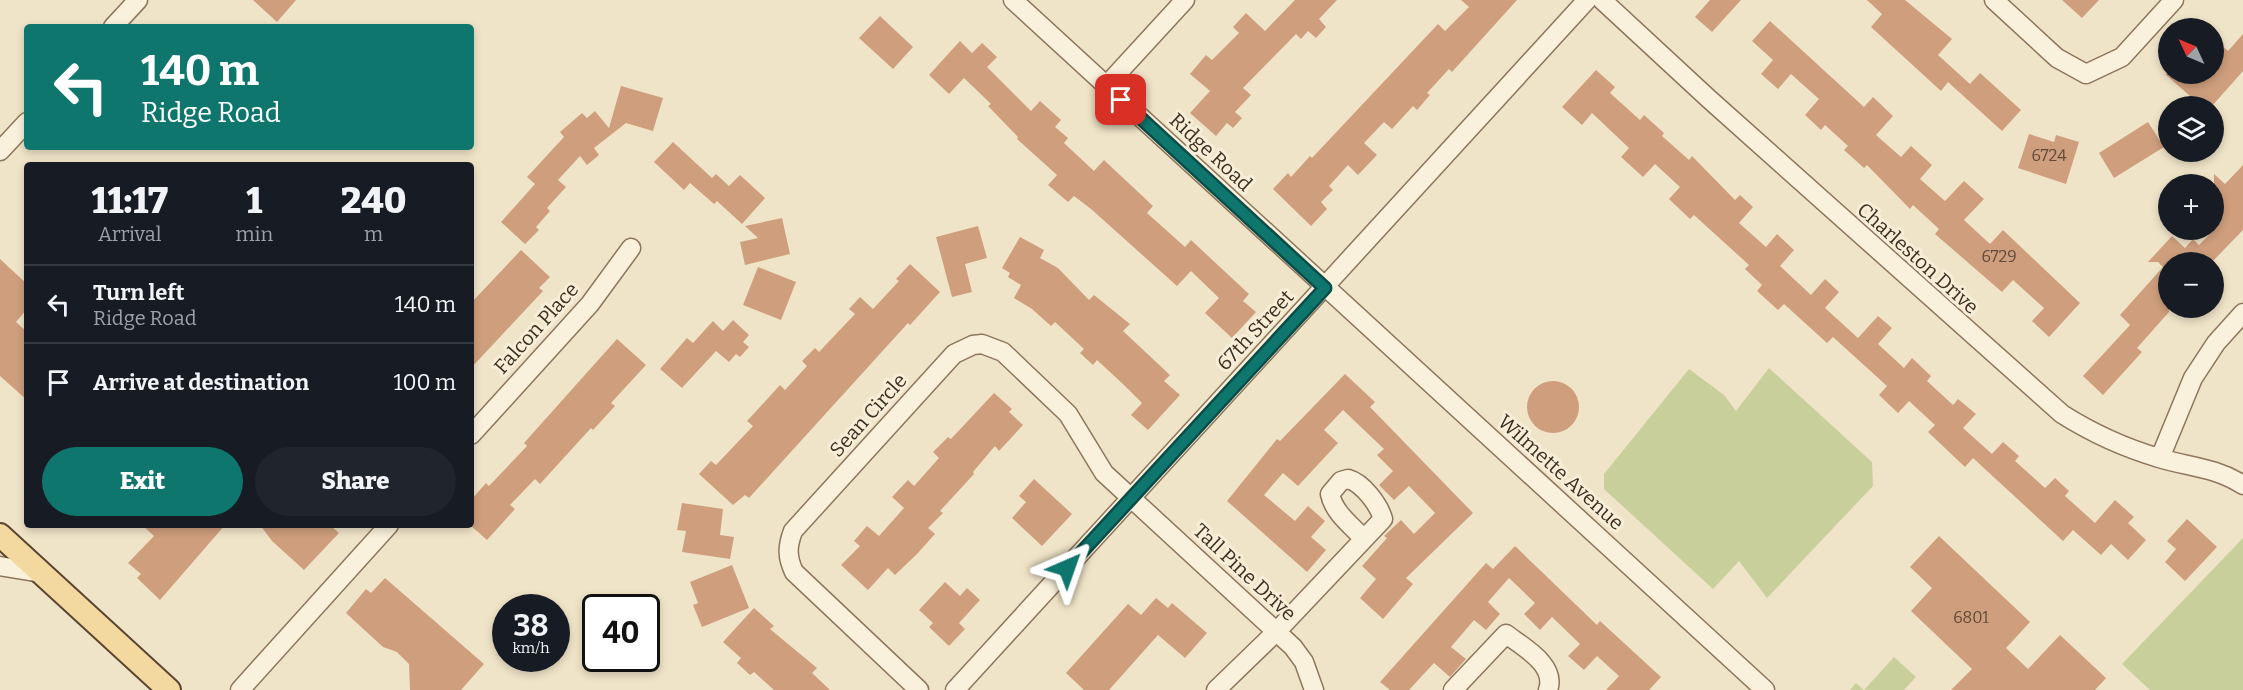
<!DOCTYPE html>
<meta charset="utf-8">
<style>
:root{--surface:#171b24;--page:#20242c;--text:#f1f3f6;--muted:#9ea1a6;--line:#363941;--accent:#0f766e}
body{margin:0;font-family:Bitter,serif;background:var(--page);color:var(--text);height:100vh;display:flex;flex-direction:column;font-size:22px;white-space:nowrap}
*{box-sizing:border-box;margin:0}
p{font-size:20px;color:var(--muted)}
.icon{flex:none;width:33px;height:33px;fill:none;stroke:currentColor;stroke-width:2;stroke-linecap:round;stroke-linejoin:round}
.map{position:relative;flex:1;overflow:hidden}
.drawer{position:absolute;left:24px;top:162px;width:450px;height:366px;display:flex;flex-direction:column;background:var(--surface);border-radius:6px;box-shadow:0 3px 9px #0003}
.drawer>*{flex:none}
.hud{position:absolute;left:24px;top:24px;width:450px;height:126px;border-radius:6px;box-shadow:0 3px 9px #0003;background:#0f766e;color:#fff;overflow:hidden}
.needle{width:39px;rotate:314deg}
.buttons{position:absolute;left:2158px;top:18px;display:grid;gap:12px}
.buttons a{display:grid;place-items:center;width:66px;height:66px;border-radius:50%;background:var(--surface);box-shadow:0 3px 9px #0003;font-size:30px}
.speed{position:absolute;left:492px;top:594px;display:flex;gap:12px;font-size:30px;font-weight:700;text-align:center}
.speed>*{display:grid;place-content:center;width:78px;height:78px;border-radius:50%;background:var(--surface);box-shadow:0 3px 9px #0003;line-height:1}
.speed small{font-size:15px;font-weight:400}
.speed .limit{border:3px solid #111;border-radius:9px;background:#fff;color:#111}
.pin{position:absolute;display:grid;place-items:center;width:51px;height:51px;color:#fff;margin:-26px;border-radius:12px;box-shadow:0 3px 9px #0006}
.me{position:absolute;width:66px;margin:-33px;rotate:43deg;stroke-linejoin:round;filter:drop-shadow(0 0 4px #0008)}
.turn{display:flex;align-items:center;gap:21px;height:126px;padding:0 18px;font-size:27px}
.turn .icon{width:78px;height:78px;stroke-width:2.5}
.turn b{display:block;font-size:42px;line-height:51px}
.eta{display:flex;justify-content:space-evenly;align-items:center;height:102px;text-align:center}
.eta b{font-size:36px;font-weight:800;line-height:42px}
.button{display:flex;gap:12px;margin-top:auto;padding:12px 18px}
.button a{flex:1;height:69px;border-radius:36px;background:var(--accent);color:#fff;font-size:24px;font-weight:800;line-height:69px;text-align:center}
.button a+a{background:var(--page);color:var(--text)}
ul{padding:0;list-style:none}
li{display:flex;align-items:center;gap:18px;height:78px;padding:0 18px;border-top:2px solid var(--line)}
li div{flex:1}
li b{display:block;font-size:22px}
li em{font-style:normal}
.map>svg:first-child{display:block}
.green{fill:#c9cf9b}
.building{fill:#cf9f7d}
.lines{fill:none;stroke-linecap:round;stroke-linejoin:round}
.minor-casing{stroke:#8d765c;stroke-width:21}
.major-casing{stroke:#5b4430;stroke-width:26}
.minor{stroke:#faf1dc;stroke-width:18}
.major{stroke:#f3d9a0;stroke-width:22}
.route-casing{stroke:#0a4d48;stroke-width:15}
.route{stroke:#0f766e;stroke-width:10}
.labels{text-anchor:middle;stroke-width:6;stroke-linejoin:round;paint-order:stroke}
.number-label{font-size:16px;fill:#624a37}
.street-label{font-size:20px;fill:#3d2e20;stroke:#f7eed8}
</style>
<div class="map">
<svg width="2243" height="690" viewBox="0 0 2243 690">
<rect width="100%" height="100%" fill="#f0e4c8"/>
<!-- green -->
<path class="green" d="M1769,368L1872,462L1873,486L1767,598L1739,561L1713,589L1604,489V474L1689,369L1724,395L1736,411Z
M2243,538V690H2150L2122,664Z
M1894,657L1916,677L1904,690H1850L1856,683L1864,690Z"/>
<!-- building -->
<path class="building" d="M253,0H296L277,22Z
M1295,0H1337L1319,19L1326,27L1316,38L1308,31L1301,39L1296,34L1243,88L1251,95L1235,112L1242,118L1233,128L1227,123L1216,136L1190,113L1210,91L1190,74L1206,55L1212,60L1239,33L1233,27L1246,13L1265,31Z
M1461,0H1517L1452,72L1449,69L1427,93L1430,95L1417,110L1413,106L1392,129L1384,122L1364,143L1377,155L1358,175L1348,165L1329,186L1333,190L1321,202L1327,209L1311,226L1273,189L1288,173L1291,177L1310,156L1312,158L1438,24L1445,31L1469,7Z
M1710,0H1741L1712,32L1695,17Z
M1867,0H1905L1952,39L1938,55L1970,84L1980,73L2021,110L2002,131L1948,82L1941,91L1871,27L1882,14Z
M2062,0H2099L2082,18Z
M880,16L913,47L893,69L859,38Z
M1770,21L1864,107L1873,97L1893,116L1876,135L1901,157L1911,146L1932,165L1920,179L1945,201L1964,181L1984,199L1964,220L1990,244L2003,230L2080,303L2049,337L2032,321L2044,308L2013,280L2002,292L1935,234L1939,229L1913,205L1910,209L1867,165L1864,168L1844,150L1848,146L1825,125L1821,130L1805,115L1819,99L1791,74L1778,89L1761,74L1773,60L1752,41Z
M2243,34V71L2212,106H2180L2190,96L2165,74H2214V39L2228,51Z
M960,41L972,53L982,43L997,57L987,67L1031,111L1040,101L1061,120L1055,127L1068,138L1064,143L1094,171L1104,160L1153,206L1147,213L1185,247L1191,240L1249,294L1243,301L1256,312L1232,338L1205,313L1219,298L1191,271L1177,286L1091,209L1074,196L1068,202L1048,185L1057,175L1017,139L1018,137L988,106L991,104L964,78L949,94L929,75Z
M1596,70L1615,87L1610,93L1640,120L1644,115L1664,133L1662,136L1689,160L1692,156L1735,200L1740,195L1753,207L1739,223L1766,247L1777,234L1794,250L1780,266L1811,295L1825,279L1839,292L1825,308L1858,338L1878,316L1892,328L1878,344L1904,368L1912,358L1931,376L1927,381L1953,405L1958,399L1976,414L1963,428L1992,454L2003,442L2019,456L2015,461L2045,488L2055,478L2069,491L2065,496L2095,523L2115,500L2134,517L2128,523L2146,540L2128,560L2111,544L2101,555L2073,530L2063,541L1973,458L1965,467L1928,432L1935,425L1909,401L1898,413L1879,395L1887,386L1833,337L1827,343L1784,304L1778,310L1757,291L1762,285L1745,269L1749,265L1694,215L1690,219L1669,199L1680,187L1655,164L1643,177L1621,157L1629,148L1592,113L1582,125L1562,107Z
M621,86L663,98L653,131L626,123L594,148L599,155L587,165L580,156L558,180L566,187L547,208L550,211L536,227L539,230L525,244L501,222L535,184L527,177L564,137L560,132L582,113L587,118L595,111L609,128Z
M2148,122L2164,147L2114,178L2099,153Z
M2029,134L2054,142L2056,135L2079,142L2066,184L2018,168Z
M673,142L712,178L716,174L729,186L740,175L765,198L742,224L717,201L714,204L690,183L684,190L654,162Z
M2243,165V230L2212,262H2169V312L2137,348L2142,352L2103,395L2083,376L2130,325L2120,315L2163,267L2158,262H2148L2172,236L2185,248L2193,239L2199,245L2214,230V174L2225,184Z
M782,218L790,254L745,265L740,242L758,238L745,226Z
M978,226L987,258L965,264L972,292L952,297L936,237Z
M1020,237L1044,250L1040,258L1058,268L1089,300L1094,295L1130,324L1123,331L1170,375L1164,381L1180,395L1148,430L1131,415L1142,403L1124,385L1097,360L1093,365L1080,353L1084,349L1055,322L1051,326L1032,309L1014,298L1021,285L1008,277L1010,273L1002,268Z
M521,250L550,277L539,288L543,291L471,368V303Z
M0,259L27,284V309L16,322L27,332V400L0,376Z
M910,264L940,292L910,325L908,323L749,498L745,495L733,505L699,474L711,461L716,465L753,426L747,421L780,385L785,390L807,366L802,361L815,348L819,352L855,314L849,309L860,297L873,309L899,281L896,279Z
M758,267L796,282L781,320L743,305Z
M733,320L749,335L743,342L749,347L740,357L736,354L729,362L716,351L682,388L660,369L687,338L693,343L713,321L723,331Z
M617,339L646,365L611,403L615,406L593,430L591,428L540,484L535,479L510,505L515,509L487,540L471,526V500L486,483L489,486L527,446L524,443Z
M1345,374L1375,402L1370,407L1473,513L1406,578L1413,584L1383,619L1360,598L1376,579L1362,566L1387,538L1384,536L1401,520L1414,534L1435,513L1409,486L1394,500L1379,485L1393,471L1377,455L1384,449L1343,410L1324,430L1338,443L1298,486L1283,473L1264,495L1295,521L1308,506L1325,521L1311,537L1326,550L1307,572L1227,501L1277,439L1280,441Z
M1527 407a26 26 0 1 1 52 0a26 26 0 1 1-52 0Z
M994,393L1012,409L1009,412L1023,425L999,451L995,446L973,472L974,474L940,511L943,513L928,528L935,534L917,554L895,575L888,568L868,590L841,565L860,546L854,541L867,526L879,536L904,508L892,497L908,480L914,486L939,458L933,452L948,437L951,439Z
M1034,479L1072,514L1042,546L1012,518L1026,502L1019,496Z
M682,503L723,509L720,535L734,537L730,559L682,552L686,531L677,530Z
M2187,519L2217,547L2185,581L2165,562L2176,549L2167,541Z
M142,525H225L160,600L137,578L141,574L128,563L154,536Z
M260,525H330L339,533L304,570L272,541Z
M1939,536L2030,622L2006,648L2028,669L2060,635L2106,678L2095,690H1951L1972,669L1911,611L1932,588L1910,567Z
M1515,546L1597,625L1600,621L1661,677L1649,690H1606L1619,676L1597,656L1584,670L1568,656L1580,644L1552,617L1540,630L1524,614L1535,603L1509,578L1488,602L1500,614L1486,630L1474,620L1451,647L1466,659L1450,677L1434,663L1409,690H1390L1380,682L1486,563L1493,569Z
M732,565L749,608L702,627L693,605L698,603L690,582Z
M385,578L484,664L461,690H410L409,664L397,652L383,647L346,613L366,589L371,593Z
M945,582L960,596L967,588L980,600L959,623L965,629L949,646L929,627L933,623L919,610Z
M1156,598L1168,608L1172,603L1207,633L1185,658L1158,635L1109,690H1084L1066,673L1128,604L1141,615Z
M754,608L774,626L770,629L817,668L812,673L830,690H774L754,672L750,675L737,663L741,658L723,642Z"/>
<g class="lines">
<!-- minor casing -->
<g class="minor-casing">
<path id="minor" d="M1013,0L1765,690
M1602,0L1709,99L2062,414C2092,433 2125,448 2159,458C2189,467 2215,467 2243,485
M1994,0L2057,58L2086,74L2122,57L2174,0
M113,27L138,0
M1106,86L1185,0
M0,151L27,122
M471,435L590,304L631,248
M2160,458L2193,378L2216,343L2243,313
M0,566L41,573
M240,690L389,525
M919,690L794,572C787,557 787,547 793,531L954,354L973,345L982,344L1003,352L1068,414L1104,473L1293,647L1304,662L1314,690
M955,690L1587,0
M1216,690L1277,631L1383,519C1379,505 1363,483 1348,479L1341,481L1330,494C1334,513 1351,525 1364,539
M1453,690L1506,634C1523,647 1557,665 1548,690"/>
</g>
<!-- major casing -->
<g class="major-casing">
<path id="major" d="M0,535L169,690"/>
</g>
<!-- minor -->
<use href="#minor" class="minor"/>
<!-- major -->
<use href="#major" class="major"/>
</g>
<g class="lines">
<!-- route casing -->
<g class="route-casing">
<path id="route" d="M1067,568L1325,288L1121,100"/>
</g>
<!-- route -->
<use href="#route" class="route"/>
</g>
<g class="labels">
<!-- number labels -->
<g class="number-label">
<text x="2049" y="161">6724</text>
<text x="1999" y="262">6729</text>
<text x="1971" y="623">6801</text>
</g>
<!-- street labels -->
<g class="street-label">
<text transform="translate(1211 152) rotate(43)" y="7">Ridge Road</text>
<text transform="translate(1918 258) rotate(42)" y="7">Charleston Drive</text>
<text transform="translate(536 328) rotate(-48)" y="7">Falcon Place</text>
<text transform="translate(1255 330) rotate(-47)" y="7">67th Street</text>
<text transform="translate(868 415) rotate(-48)" y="7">Sean Circle</text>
<text transform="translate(1561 472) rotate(42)" y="7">Wilmette Avenue</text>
<text transform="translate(1245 572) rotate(43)" y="7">Tall Pine Drive</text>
</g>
</g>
</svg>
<div class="buttons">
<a><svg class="needle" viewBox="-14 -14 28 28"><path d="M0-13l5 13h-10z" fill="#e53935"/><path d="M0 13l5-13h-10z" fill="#9ea1a6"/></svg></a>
<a><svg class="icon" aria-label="layers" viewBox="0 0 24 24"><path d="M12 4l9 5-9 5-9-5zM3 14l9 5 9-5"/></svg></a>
<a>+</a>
<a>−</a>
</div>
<div class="speed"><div>38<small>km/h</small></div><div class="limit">40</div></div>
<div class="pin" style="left:1121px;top:100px;background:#d93025"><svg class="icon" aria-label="arrive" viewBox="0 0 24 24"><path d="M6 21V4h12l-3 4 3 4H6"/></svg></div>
<svg class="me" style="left:1067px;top:568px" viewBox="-20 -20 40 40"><path d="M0-17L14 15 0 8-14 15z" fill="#0f766e" stroke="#fff" stroke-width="4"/></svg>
<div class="hud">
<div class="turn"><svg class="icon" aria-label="left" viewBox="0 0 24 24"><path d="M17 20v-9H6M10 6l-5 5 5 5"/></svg><div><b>140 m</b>Ridge Road</div></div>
</div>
<section class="drawer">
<div class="eta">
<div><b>11:17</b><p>Arrival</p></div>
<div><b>1</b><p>min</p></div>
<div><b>240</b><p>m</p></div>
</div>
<ul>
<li><svg class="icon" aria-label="left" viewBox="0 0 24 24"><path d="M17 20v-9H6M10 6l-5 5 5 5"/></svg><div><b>Turn left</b><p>Ridge Road</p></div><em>140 m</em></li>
<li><svg class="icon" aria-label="arrive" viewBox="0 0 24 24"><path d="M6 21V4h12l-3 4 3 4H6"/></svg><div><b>Arrive at destination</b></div><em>100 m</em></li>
</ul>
<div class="button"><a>Exit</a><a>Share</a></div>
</section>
</div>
